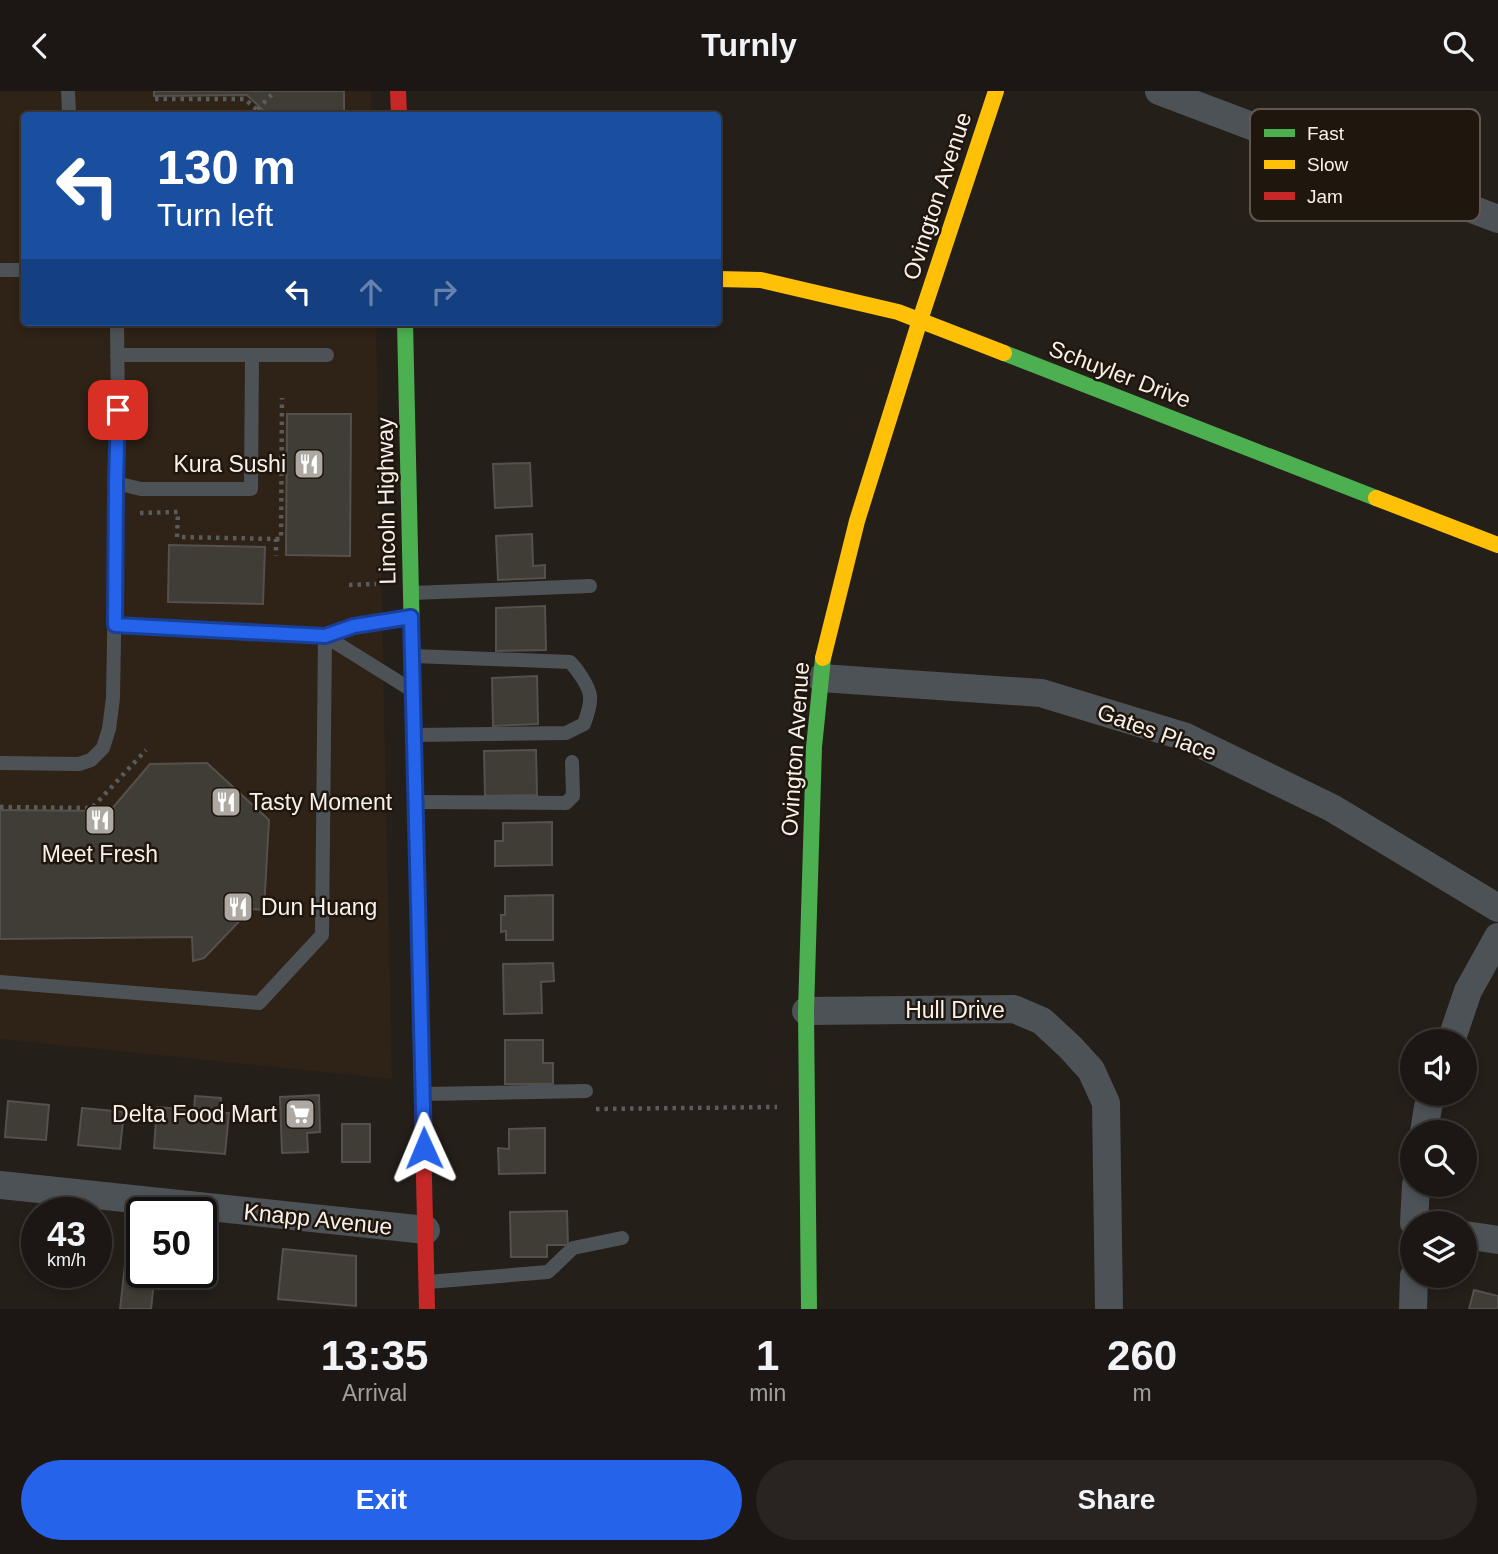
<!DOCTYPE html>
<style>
:root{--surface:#1c1714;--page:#292422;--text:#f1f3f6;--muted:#a09fa0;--line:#3a3634;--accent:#2563eb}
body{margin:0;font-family:Arial,sans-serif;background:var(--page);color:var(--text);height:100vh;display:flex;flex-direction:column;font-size:26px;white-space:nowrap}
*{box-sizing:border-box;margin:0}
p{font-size:23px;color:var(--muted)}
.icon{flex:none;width:38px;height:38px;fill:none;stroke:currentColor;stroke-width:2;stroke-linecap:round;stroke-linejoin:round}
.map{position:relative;height:1218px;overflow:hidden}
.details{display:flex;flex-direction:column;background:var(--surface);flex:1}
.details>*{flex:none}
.banner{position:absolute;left:21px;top:21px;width:700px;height:214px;border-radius:7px;box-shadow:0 4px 10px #0003,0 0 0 2px var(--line);background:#1a4fa0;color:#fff;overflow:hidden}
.buttons{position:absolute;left:1400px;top:938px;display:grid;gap:14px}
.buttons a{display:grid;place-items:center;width:77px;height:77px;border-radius:50%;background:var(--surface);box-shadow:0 4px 10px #0003,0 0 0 2px var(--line);font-size:35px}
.speed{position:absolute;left:21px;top:1106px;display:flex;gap:14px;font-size:35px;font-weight:700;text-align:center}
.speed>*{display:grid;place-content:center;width:91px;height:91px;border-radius:50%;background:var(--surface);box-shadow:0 4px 10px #0003,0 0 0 2px var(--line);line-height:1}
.speed small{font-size:18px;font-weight:400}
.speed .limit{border:4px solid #111;border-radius:10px;background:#fff;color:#111}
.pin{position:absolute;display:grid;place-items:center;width:60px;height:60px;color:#fff;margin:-30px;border-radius:14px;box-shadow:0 4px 10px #0006}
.me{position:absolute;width:77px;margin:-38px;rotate:359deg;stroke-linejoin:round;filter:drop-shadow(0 0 5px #0008)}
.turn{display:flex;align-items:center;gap:24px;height:147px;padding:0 21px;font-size:32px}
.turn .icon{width:91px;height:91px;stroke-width:2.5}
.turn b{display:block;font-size:49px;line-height:60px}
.lanes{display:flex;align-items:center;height:66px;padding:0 21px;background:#0003;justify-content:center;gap:35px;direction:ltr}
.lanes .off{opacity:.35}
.eta{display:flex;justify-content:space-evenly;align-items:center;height:119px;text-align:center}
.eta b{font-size:42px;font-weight:600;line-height:49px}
.cta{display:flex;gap:14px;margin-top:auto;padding:14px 21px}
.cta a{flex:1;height:80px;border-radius:42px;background:var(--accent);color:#fff;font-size:28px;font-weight:600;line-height:80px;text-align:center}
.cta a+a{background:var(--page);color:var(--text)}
header{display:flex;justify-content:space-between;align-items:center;height:91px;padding:0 21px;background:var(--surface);font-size:32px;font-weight:600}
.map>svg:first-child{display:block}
.built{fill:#2f2217}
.building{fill:#403c36;stroke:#55504c;stroke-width:2}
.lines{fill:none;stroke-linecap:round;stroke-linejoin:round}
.path{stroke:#595b5c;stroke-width:4.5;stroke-dasharray:3.5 5;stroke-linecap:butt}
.lane{stroke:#4d5256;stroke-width:14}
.street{stroke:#4d5256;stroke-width:28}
.fast{stroke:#4caf50;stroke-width:16}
.slow{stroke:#ffc107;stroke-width:16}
.jam{stroke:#c62828;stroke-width:16}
.route-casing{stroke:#184099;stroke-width:18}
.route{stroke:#2563eb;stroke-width:12}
.labels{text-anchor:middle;stroke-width:5;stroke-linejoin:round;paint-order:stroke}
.street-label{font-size:23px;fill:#f8f1eb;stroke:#1f160d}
.poi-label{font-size:23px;fill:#f8f1eb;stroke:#1f160d;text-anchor:end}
.key{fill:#1f160d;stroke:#605850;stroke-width:2}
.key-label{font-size:19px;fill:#f8f1eb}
</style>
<header><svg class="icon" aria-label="back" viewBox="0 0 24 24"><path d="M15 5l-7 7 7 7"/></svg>Turnly<svg class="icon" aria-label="search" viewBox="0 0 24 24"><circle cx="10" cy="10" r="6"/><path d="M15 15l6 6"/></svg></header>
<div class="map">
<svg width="1498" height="1218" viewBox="0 0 1498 1218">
<rect width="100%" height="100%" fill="#251f1a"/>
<!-- built -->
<path class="built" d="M0,0H371L372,24H24V231H376L392,988L0,948Z"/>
<!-- building -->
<path class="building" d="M154,0H344V24H268L247,4L154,5Z
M287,323H351L350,465L286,464Z
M530,372L532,415L495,417L493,373Z
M532,443L533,475L545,474V487L498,489L496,445Z
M169,454L265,456L263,513L168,511Z
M545,515L546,559L496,560V517Z
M537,585L538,633L493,635L492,587Z
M536,659L537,704L485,705L484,660Z
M207,672L269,729L264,819L251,818L204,867L193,870L192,846L0,848V719L110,720L150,673Z
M552,731V774L495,775V750H503V732Z
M553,804V849H506V840L501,841V824H505V805Z
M553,872L554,890L541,891L542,922L504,923L503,873Z
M505,949H543V972H553V993H505Z
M319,1004L320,1041L307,1042L308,1061L282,1062L280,1006Z
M195,1005L221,1007L220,1022H229L225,1063L154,1057L157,1016L194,1019Z
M8,1010L49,1014L46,1049L5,1046Z
M82,1017L124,1021L120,1058L78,1054Z
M342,1033H370V1071H342Z
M545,1037V1082L499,1083L498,1057L509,1058V1038Z
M567,1120L568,1154H547V1166H511L510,1121Z
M127,1156L142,1158V1181H155L151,1218H120Z
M283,1158L356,1165V1215L278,1208Z
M1474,1199L1498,1205V1218H1469Z"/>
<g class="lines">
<!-- path -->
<path class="path" d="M155,8H245L257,19
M263,24L257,19L275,0
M140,422L178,421L177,446L276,448V465
M276,448H281L282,307
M349,494L376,493
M0,716L92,717L146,659
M596,1018L777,1016"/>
<!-- lane -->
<path class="lane" d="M68,0L69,21L70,24
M0,179H24
M117,264H327
M116,392L141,398H251L252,264
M412,502L590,495
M115,534L325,545L354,535L408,527
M325,545L410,598
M414,565L570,571C577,578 589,595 590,605C591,614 587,625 584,633L566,642L415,644
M0,672L79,673L91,669L103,657L109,638L113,607L118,319L117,231
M417,711L566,712L573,705L572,671
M0,891L259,912L322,844L325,545
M424,1003L586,1000
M428,1191L548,1181L573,1157L622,1147"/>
<!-- street -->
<path class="street" d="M1159,0L1498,128
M821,587L1041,602L1186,646L1332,717L1498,817
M806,920L1014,918L1042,930L1070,956L1091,979L1106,1012L1109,1218
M1451,950L1468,900L1498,846
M1424,1041L1428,1016L1432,1003
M0,1094L426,1139
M1414,1132L1416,1094
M1465,1144L1498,1149
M1413,1218L1414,1185"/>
<!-- fast -->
<path class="fast" d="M405,231L419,868
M1004,262L1376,407
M809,1218L806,920L814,656L823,567"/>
<!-- slow -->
<path class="slow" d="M718,188L761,189L898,221L1004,262
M1376,407L1498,454
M823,567L857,430L920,229L996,0"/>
<!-- jam -->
<path class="jam" d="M398,0L399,24
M419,868L427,1218"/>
</g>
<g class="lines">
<!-- route casing -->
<g class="route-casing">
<path id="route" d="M118,319L116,392L115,534L325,545L354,535L411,526L424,1057"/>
</g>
<!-- route -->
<use href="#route" class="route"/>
</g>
<!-- icons -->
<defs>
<g id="restaurant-square" transform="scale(1.575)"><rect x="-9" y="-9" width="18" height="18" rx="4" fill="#aea8a2" stroke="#1f160d"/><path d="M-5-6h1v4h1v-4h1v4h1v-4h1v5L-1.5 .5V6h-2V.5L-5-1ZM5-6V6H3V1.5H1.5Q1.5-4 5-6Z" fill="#fff"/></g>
<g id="supermarket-square" transform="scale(1.575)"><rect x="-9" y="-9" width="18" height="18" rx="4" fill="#aea8a2" stroke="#1f160d"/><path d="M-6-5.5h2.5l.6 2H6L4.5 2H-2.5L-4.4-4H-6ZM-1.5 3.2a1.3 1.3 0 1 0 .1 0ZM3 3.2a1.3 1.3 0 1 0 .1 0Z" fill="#fff"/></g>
</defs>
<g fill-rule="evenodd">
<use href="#restaurant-square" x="309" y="373"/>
<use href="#restaurant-square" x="226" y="711"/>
<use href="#restaurant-square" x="100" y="729"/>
<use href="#restaurant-square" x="238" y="816"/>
<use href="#supermarket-square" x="300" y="1023"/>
</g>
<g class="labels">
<!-- street labels -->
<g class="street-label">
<text transform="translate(937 105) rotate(-72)" y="8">Ovington Avenue</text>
<text transform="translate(1120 283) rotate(21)" y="8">Schuyler Drive</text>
<text transform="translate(386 410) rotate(-91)" y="8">Lincoln Highway</text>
<text transform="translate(1157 641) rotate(20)" y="8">Gates Place</text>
<text transform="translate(795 658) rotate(-86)" y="8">Ovington Avenue</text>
<text x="955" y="927">Hull Drive</text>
<text transform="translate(318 1128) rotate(6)" y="8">Knapp Avenue</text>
</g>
<!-- poi labels -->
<g class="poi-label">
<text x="286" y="381">Kura Sushi</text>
<text x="249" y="719" text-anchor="start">Tasty Moment</text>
<text x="100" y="771" text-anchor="middle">Meet Fresh</text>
<text x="261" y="824" text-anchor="start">Dun Huang</text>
<text x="277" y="1031">Delta Food Mart</text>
</g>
</g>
<!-- legend -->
<rect x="1250" y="18" width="230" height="112" rx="10" class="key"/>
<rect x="1264" y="38" width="31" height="8" fill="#4caf50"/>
<rect x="1264" y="69" width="31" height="9" fill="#ffc107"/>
<rect x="1264" y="101" width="31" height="8" fill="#c62828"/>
<g class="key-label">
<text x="1307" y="49">Fast</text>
<text x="1307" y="80">Slow</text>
<text x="1307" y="112">Jam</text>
</g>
</svg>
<div class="buttons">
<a><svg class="icon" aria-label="sound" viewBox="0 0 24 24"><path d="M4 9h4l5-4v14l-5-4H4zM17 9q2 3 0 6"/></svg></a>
<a><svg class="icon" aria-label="search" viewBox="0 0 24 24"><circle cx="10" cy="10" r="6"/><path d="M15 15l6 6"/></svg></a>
<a><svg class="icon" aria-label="layers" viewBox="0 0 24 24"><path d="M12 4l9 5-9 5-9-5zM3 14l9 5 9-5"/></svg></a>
</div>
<div class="speed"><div>43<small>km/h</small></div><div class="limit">50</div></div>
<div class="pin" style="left:118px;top:319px;background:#d93025"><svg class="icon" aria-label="arrive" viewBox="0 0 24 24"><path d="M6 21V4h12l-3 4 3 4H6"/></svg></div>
<svg class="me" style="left:424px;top:1057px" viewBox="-20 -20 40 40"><path d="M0-17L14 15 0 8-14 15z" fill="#2563eb" stroke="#fff" stroke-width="4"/></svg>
<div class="banner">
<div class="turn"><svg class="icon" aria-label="left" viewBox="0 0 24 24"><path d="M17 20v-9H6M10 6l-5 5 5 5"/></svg><div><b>130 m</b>Turn left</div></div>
<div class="lanes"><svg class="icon" aria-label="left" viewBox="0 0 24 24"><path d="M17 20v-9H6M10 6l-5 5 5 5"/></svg><svg class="icon off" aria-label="ahead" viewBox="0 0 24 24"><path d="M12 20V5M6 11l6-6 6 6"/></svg><svg class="icon off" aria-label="right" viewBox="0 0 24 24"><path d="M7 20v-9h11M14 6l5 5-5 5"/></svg></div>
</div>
</div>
<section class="details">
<div class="eta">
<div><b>13:35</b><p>Arrival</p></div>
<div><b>1</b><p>min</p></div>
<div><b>260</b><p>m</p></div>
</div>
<div class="cta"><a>Exit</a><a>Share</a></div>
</section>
